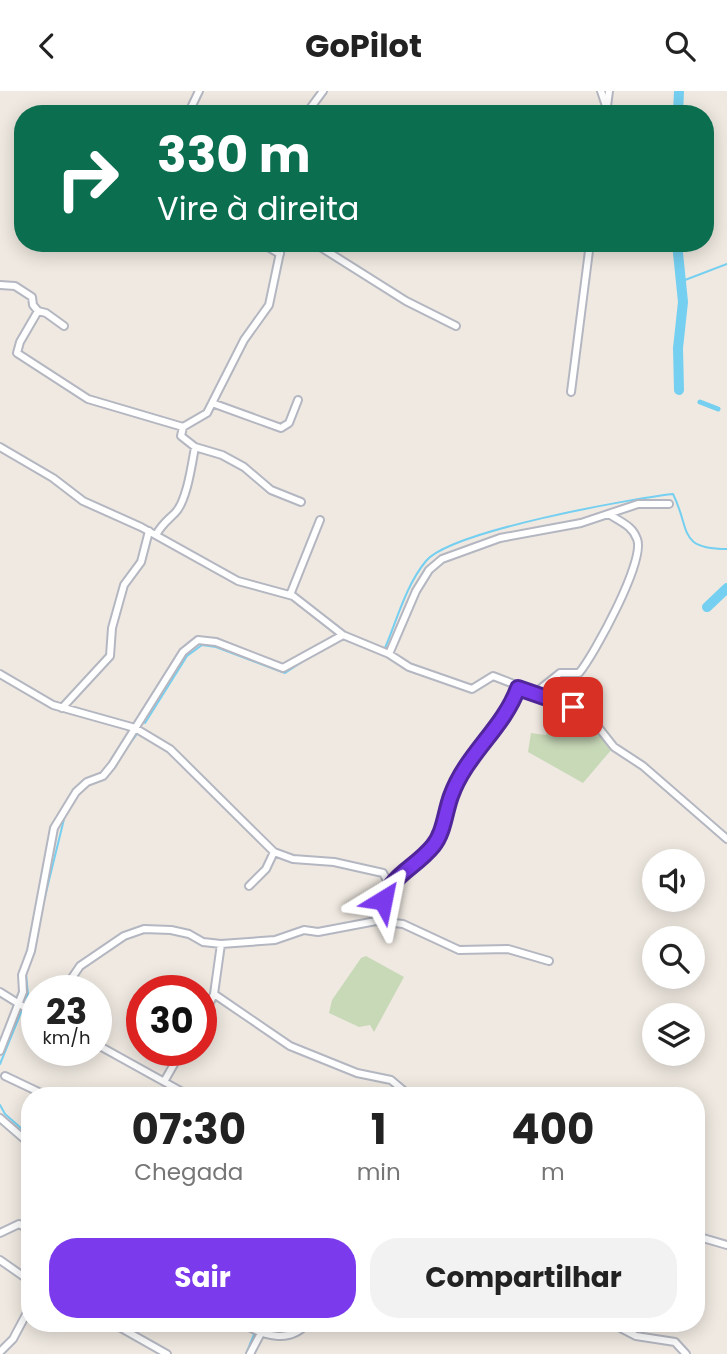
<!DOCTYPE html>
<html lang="pt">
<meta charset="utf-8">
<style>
:root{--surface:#fff;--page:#f2f2f2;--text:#222;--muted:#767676;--accent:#7c3aed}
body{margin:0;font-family:Poppins,sans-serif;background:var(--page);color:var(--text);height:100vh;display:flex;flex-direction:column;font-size:26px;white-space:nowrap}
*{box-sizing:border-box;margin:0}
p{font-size:23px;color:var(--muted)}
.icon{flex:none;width:38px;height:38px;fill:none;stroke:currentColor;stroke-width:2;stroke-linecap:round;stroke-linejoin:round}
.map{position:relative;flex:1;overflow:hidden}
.panel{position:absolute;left:21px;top:996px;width:684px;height:245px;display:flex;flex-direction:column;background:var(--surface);border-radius:28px;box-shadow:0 4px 18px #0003}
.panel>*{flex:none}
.banner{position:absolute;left:14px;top:14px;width:700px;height:147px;border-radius:28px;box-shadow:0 4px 18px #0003;background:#0b6e4f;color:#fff;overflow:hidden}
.tools{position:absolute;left:642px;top:758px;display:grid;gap:14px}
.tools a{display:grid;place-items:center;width:63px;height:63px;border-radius:50%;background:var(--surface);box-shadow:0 4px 18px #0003;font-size:35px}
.speed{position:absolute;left:21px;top:884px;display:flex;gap:14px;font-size:35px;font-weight:700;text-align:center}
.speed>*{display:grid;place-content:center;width:91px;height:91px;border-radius:50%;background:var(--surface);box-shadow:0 4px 18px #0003;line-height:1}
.speed small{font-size:18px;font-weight:400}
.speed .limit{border:10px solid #d22;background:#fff;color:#111}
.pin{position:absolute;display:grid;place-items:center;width:60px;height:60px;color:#fff;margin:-30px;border-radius:14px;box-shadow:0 4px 10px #0006}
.me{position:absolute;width:77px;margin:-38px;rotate:35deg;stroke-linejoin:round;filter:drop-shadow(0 0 5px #0008)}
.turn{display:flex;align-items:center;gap:24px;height:147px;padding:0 28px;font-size:32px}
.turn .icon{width:91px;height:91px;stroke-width:2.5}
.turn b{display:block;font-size:49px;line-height:60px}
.eta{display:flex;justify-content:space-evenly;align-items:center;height:119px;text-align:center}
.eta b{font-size:42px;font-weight:700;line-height:49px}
.action{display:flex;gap:14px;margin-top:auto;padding:14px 28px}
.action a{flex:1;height:80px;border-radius:28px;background:var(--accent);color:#fff;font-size:28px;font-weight:700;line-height:80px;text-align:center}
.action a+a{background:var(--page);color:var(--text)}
header{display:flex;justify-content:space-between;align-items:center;height:91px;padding:0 28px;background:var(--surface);font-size:32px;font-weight:700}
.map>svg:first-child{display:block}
.cemetery{fill:#c8d9b8}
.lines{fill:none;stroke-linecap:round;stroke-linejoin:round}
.stream{stroke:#75cff0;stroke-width:2}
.canal{stroke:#75cff0;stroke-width:5}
.river{stroke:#75cff0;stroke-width:10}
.minor-casing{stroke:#b4b7c1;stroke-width:10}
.minor{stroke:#fff;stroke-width:6}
.route-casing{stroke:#51269a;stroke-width:18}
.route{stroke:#7c3aed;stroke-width:12}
</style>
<header><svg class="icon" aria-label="back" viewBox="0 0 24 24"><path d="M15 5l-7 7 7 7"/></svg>GoPilot<svg class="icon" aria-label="search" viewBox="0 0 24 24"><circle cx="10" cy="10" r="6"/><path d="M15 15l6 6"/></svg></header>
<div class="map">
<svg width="727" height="1263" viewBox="0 0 727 1263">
<rect width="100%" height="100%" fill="#efe9e1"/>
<!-- cemetery -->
<path class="cemetery" d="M557,612C582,622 596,637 612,658L583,692L528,661L531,642L546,644Z
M366,865L404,886L374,941L370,934L359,936L329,922L332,909L361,867Z"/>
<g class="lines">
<!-- stream -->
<path class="stream" d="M679,186L685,189L727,173
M343,548L380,562
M385,557C397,529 406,494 426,470C451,440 629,408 673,403C691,439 677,458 727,458
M145,632L187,565L202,554L216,556L285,582L314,563
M128,655L137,643
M26,910L28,903L26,883L65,724
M0,973L22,919
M0,1014L5,1023L30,1045
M246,1263L255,1241"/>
<!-- canal -->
<path class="canal" d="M700,311L718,318"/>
<!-- river -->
<path class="river" d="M678,23L679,0
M677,152L683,211L678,257L679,299
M707,516L727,497"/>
<!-- minor casing -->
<g class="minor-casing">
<path id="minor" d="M601,0L606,15
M188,23L199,0
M306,23L323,0
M606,23L609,0
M261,152L280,163
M314,152L406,210L456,235
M0,194L15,195L32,206L33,214L38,220
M64,235L46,222L38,220L20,251L17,262L88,308L183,336L207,322L244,249L269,214L282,152
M571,301L590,152
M212,312L281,337L289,332L298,309
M183,336L181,345L195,356L222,364L244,376L271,399L301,411
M0,356L53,387L83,410L141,436L238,490L293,505L343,544
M156,444C162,433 167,430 175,422C187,410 192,372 195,356
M290,504L320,429
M389,563L416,500L429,479L442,468L500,447L581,432L638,413H669
M0,583L53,614L135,637L170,658L274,761L293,768L334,771L383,782L389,793L376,830L318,841L304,839L275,849L221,853L203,851L189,843L171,839L144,838L124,845L80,875L63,900
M535,602L560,582H579C594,564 646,469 637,448C632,434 620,431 609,423
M62,617L110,565L112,537L124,494L141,471L149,440
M389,793L434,755L459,687L478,658L502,631L518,597
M249,795L266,778L274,761
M376,830L403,833L459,859L508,858L549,870
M0,901L37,924
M214,903L290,955L357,982L391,989L409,1004
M26,918L37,913
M201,931L214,903L221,853
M96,953L188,1004
M0,960L23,901L22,884L31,860L54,737L76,701L87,691L103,685L112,674L183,561L198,549L216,551L283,577L343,544L389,563L409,576L472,598L493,585L573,616L595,632L614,656L643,675L727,748
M5,985L45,1004
M165,989L182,959
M0,1027L30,1053
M0,1142L19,1133L30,1139
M696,1145L727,1154
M0,1169L30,1190
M112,1232L167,1263
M243,1232C262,1245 291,1253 307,1232
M611,1232L636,1245L675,1251L686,1263
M0,1261L13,1248L30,1216
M250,1263L261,1242"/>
</g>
<!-- minor -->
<use href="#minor" class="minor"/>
</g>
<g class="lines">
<!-- route casing -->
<g class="route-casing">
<path id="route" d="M383,809C393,783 416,776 433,755C444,742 445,721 451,705C466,663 503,638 518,597L573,616"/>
</g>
<!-- route -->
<use href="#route" class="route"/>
</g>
</svg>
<div class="tools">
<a><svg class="icon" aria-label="sound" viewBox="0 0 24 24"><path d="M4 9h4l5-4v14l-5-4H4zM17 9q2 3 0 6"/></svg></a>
<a><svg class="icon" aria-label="search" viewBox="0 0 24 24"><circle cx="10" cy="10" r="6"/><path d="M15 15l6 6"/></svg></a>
<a><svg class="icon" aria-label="layers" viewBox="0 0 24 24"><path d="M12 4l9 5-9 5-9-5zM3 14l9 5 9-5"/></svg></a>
</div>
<div class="speed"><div>23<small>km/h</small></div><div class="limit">30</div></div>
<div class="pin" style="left:573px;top:616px;background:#d93025"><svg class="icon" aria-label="arrive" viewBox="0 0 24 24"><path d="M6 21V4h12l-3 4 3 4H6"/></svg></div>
<svg class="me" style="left:383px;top:809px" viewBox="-20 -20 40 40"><path d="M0-17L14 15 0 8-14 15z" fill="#7c3aed" stroke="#fff" stroke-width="4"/></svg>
<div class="banner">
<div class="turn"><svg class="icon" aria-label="right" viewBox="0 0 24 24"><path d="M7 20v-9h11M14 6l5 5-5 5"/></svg><div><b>330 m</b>Vire à direita</div></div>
</div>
<section class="panel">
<div class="eta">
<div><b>07:30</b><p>Chegada</p></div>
<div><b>1</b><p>min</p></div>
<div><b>400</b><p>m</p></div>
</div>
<div class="action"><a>Sair</a><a>Compartilhar</a></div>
</section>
</div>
